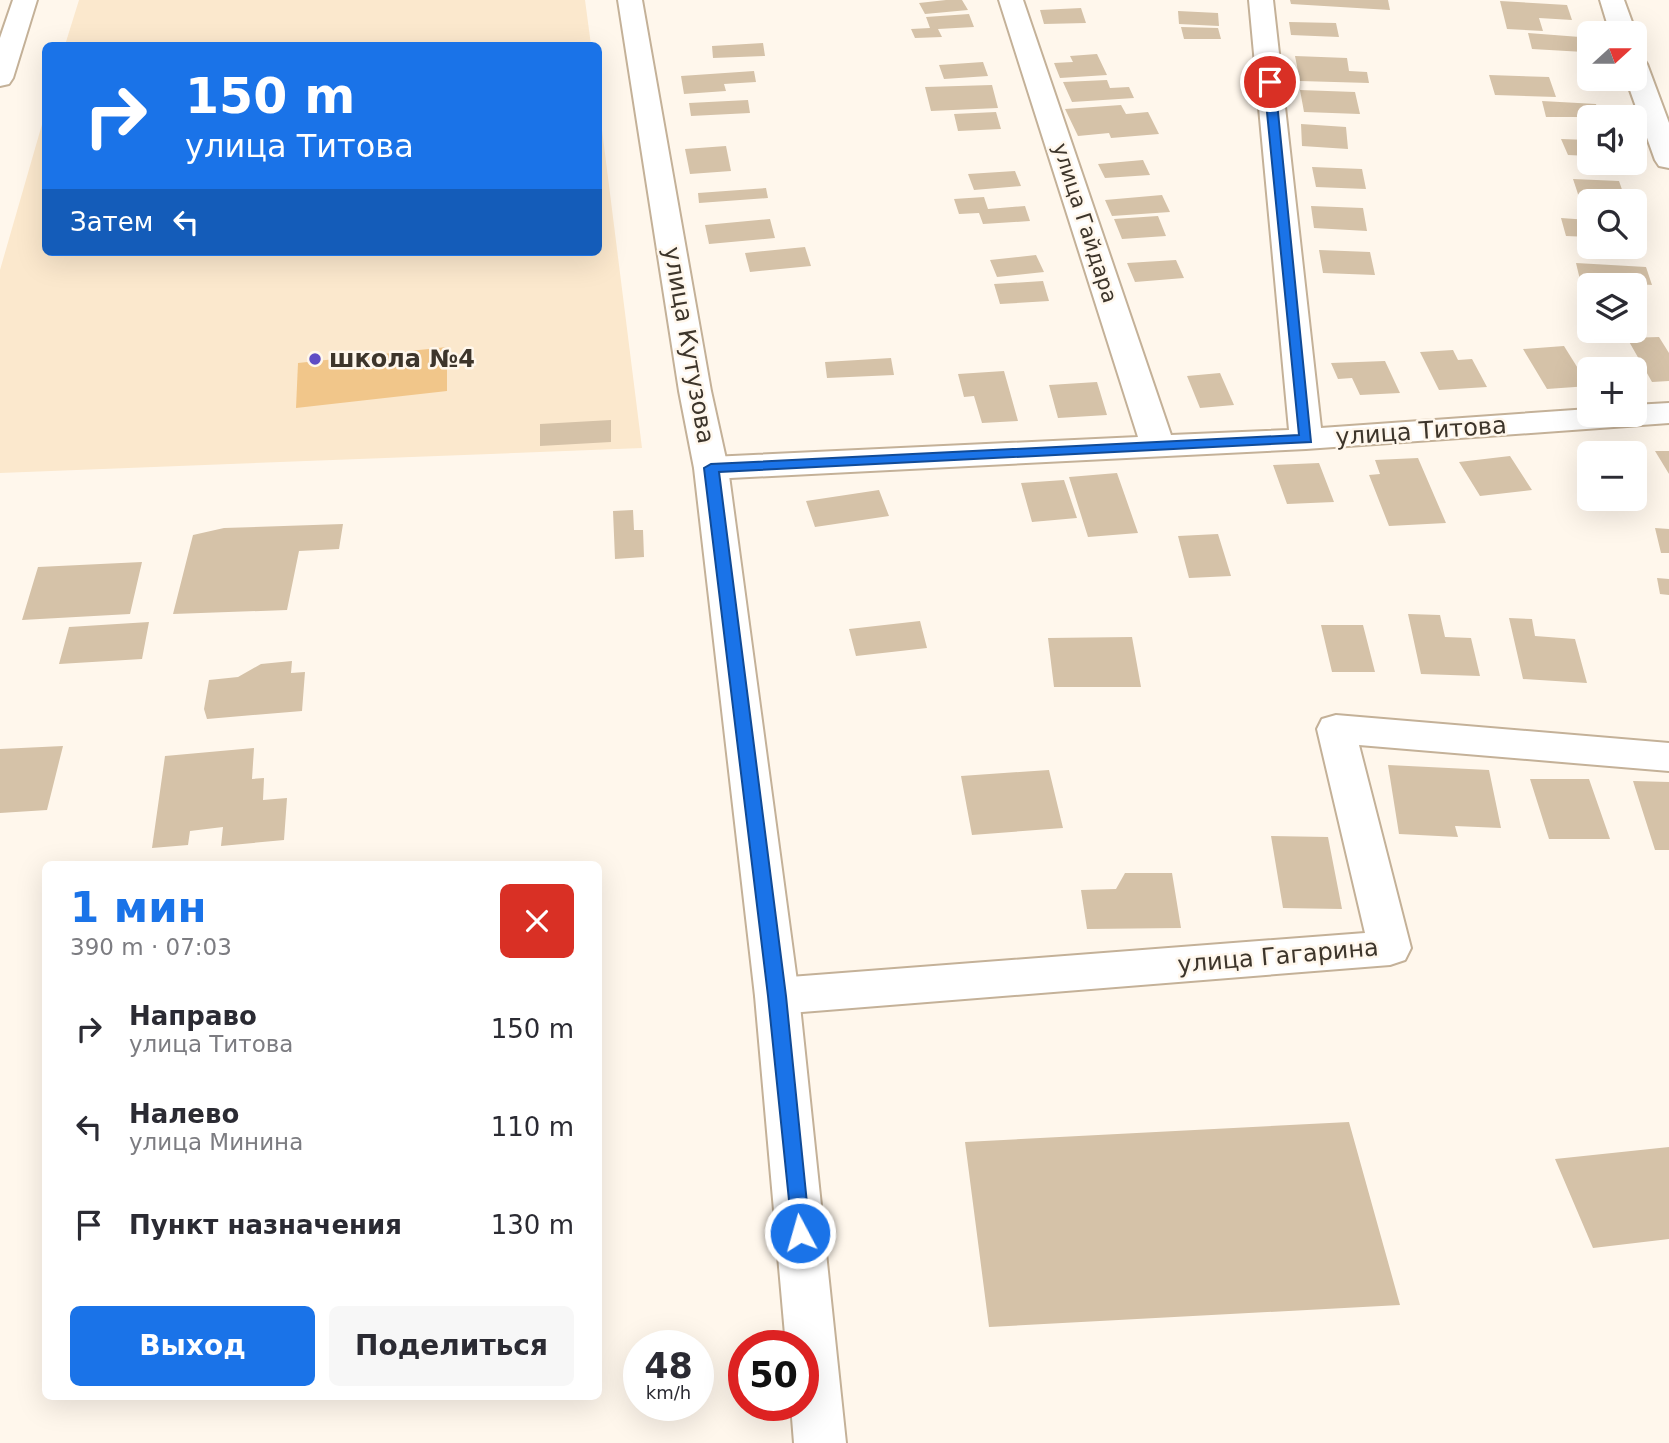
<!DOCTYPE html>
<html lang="ru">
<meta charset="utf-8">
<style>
:root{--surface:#fff;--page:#f7f7f7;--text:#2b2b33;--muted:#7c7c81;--accent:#1a73e8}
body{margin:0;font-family:"DejaVu Sans",sans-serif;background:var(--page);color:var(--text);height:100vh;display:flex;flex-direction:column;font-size:26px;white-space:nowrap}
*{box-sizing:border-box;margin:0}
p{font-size:23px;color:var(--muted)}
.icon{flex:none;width:38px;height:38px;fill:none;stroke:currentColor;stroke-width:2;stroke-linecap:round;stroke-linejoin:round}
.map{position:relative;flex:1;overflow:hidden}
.details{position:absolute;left:42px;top:861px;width:560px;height:539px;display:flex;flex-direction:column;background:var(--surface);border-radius:10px;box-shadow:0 7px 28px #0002}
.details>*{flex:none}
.top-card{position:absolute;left:42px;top:42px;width:560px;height:214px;border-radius:10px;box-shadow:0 7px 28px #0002;background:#1a73e8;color:#fff;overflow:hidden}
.needle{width:46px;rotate:69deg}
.tools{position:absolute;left:1577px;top:21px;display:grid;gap:14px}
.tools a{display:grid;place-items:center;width:70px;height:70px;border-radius:10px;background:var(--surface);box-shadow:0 7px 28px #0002;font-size:35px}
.speed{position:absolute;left:623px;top:1330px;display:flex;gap:14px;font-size:35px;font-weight:700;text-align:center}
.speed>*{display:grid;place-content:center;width:91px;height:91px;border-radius:50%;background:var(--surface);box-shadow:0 7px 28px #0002;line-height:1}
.speed small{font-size:18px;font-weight:400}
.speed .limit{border:10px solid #d22;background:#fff;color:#111}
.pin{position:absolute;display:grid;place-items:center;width:60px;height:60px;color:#fff;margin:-30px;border:4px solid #fff;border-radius:50%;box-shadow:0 2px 7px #0007}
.me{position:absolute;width:77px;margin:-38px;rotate:354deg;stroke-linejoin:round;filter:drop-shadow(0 0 5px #0008)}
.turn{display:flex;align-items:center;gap:24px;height:147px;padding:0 28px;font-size:32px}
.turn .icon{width:91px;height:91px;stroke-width:2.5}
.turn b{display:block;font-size:49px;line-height:60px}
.then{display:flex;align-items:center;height:66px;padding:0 28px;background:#0003;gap:14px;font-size:26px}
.round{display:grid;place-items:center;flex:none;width:74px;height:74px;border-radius:10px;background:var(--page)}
.overview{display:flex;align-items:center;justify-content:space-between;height:119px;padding:0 28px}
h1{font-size:42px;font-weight:800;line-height:52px;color:var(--accent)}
.primary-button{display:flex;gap:14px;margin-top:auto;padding:14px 28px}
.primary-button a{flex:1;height:80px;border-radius:10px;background:var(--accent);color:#fff;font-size:28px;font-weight:800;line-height:80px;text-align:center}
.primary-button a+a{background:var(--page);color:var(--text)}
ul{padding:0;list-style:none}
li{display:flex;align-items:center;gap:21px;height:98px;padding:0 28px}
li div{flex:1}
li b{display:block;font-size:26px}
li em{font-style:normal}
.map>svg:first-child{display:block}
.built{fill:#fbe8cd}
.green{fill:#f1c68a}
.building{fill:#d5c2a8}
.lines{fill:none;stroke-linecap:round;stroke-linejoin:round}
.minor-casing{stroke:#c4b198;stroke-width:4}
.secondary-casing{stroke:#c4b198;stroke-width:4}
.minor{fill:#fff;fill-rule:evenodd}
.secondary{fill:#fff;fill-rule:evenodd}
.route{fill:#1a73e8;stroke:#114b97;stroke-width:2}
.poi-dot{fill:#5f4cc4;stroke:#fff7ec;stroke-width:2.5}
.labels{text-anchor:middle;stroke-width:5;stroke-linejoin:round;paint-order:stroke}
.far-street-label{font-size:21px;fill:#3d352b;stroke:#fff7ec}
.street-label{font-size:24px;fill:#3d352b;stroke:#fff7ec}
.poi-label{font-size:24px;font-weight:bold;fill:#3d352b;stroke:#fff7ec;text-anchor:start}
</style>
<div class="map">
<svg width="1669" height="1443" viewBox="0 0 1669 1443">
<rect width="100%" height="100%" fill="#fff7ec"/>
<!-- built -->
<path class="built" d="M79,0H585L591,45H65Z
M599,106L642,448L0,473V270L45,114L46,252H598Z"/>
<!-- green -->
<path class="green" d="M447,347V391L296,408L298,363Z"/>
<!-- building -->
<path class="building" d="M946,0H962L968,10L925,14L919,3Z
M1290,0H1388L1390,10L1291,4Z
M1500,1L1567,5L1572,20L1539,18L1543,31L1507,29Z
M1081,8L1086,23L1044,24L1040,10Z
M1178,11L1218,13L1219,26L1179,24Z
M969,14L974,27L938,29L942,37L915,38L911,29L930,28L926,17Z
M1289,22L1336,23L1339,37L1291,35Z
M1181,27L1218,28L1221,39H1184Z
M1528,33L1580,37L1584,52L1532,49Z
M763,43L765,56L713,58L712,46Z
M1097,54L1107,75L1060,78L1054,63L1073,62L1070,56Z
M1295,56L1347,58L1349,71L1367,72L1369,83L1300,81Z
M983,62L988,76L944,79L939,65Z
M754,71L756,82L724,84L726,91L684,94L681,76Z
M1489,75L1549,77L1556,97L1495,95Z
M1107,80L1110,88L1129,87L1134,98L1072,102L1063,82Z
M992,85L998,108L931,111L925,87Z
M1300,90L1355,92L1360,114L1304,112Z
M748,100L750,113L691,116L689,103Z
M1542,101L1596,104L1600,117H1546Z
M1121,105L1126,114L1148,112L1159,134L1111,138L1109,133L1078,136L1065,109Z
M996,112L1001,129L958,131L954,114Z
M1301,124L1346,127L1348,149L1302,146Z
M1561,139L1589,140V156L1568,155Z
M726,146L731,171L690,174L685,149Z
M1143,160L1150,175L1105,178L1098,164Z
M1312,167L1362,169L1366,189L1316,187Z
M1015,171L1021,186L974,190L968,174Z
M1573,179L1619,181L1626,201L1581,203Z
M766,188L768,198L699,203L698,193Z
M1162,195L1170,212L1112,216L1105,200Z
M984,197L988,209L1025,206L1030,221L983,224L979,213L959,214L954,199Z
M1311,206L1363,208L1367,231L1314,228Z
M1158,216L1166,236L1122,239L1114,219Z
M1561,218L1589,220V237L1566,236Z
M770,219L775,238L709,244L705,225Z
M805,247L811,266L750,272L745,253Z
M1319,250L1370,252L1375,275L1323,273Z
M1036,255L1044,272L997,277L990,260Z
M1176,260L1184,278L1135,282L1127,263Z
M1576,263L1646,267L1652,285L1607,282V285L1582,288Z
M1043,281L1049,301L1000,304L994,284Z
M1659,337L1669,353V381L1652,382L1627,338Z
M1564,346L1589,386L1547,389L1523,349Z
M1453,350L1458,360L1472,359L1487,387L1439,390L1420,352Z
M891,358L894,375L827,378L825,362Z
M1385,361L1400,393L1360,395L1352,378L1338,379L1331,363Z
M1004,371L1018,421L982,423L974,396L964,397L958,374Z
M1220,373L1234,405L1200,408L1187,376Z
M1097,382L1107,415L1058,418L1049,385Z
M611,420V442L540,446V424Z
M1655,451H1669V474Z
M1510,456L1532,490L1480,496L1459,462Z
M1418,458L1446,523L1389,526L1369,475L1380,474L1375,460Z
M1319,463L1334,502L1287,504L1273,465Z
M1117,473L1138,533L1088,537L1069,477Z
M1064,480L1077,518L1032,522L1021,483Z
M879,490L889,516L815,527L806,501Z
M633,510L634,530H643L644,557L615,559L613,511Z
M343,524L339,549L299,551L287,610L173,614L193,535L224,528Z
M1655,528L1669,529V553H1661Z
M1218,534L1231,576L1189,578L1178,536Z
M142,562L130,614L22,620L38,567Z
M1657,578L1669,579V595L1660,594Z
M1408,614L1440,615L1445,637L1471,638L1480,676L1421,674Z
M1509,618L1532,619L1535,636L1575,639L1587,683L1523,679Z
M920,621L927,648L856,656L849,629Z
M149,622L142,659L59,664L69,627Z
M1321,625H1363L1375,672H1332Z
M1132,637L1141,687H1054L1048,638Z
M292,661L291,673L305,672L302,711L207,719L204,709L209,680L238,677L261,664Z
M63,746L47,810L0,813V749Z
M254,748L252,779L264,778L263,800L287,798L284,840L221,846L223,827L190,831L188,845L152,848L165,756Z
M1388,765L1489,770L1501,828L1455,826L1458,837L1399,834Z
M1049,770L1063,828L972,835L961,776Z
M1530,779H1589L1610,839H1549Z
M1633,781L1669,782V850H1655Z
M1271,836L1328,837L1342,909L1283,908Z
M1125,873H1172L1181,928L1087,929L1081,890L1116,889Z
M1349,1122L1400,1305L989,1327L965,1142Z
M1669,1147V1239L1593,1248L1555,1159Z"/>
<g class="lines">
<!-- minor casing -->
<g class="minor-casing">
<path id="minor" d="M13,0H37L13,78L9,84L0,86V38Z
M999,0H1023L1171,435L1289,430L1249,0H1273L1321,428L1589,409V415H1634V405L1669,403V423L1306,449L711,479L699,476L694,468L699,460L711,457L1138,437Z
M1600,0H1624L1636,33L1634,35L1610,33Z
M1634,56L1643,58L1647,64L1669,123V168L1659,166L1655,160L1626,79H1634Z
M1336,715L1669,743V771L1359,745L1411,948L1405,960L1390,965L777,1014L762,1009L755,996L762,983L777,978L1365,933L1317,729L1322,719Z"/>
</g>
<!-- secondary casing -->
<g class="secondary-casing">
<path id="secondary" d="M618,0H642L711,391L728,468L799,996L846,1443H794L791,1405H803V1346H786L755,996L694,468L679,391Z"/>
</g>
<!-- minor -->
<use href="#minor" class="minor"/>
<!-- secondary -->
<use href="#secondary" class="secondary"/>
</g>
<!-- route -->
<path class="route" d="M1270,79L1275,82L1311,442L719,472L786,996L810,1233L807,1239L800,1242L793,1239L768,996L704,468L711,464L1299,435L1264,82Z"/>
<!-- markers -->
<circle class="poi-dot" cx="315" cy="359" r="7"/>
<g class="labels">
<!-- far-street labels -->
<g class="far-street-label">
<text transform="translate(1085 223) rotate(72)" y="7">улица Гайдара</text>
</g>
<!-- street labels -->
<g class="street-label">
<text transform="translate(689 345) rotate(80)" y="8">улица Кутузова</text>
<text transform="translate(1421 431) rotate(-4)" y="8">улица Титова</text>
<text transform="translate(1278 956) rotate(-5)" y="8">улица Гагарина</text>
</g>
<!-- poi labels -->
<g class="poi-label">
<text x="329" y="367">школа №4</text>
</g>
</g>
</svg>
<div class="tools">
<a><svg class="needle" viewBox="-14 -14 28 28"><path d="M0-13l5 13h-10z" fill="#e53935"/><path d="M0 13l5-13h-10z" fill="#7c7c81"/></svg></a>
<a><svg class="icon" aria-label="sound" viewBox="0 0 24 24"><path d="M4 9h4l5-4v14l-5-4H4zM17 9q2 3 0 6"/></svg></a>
<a><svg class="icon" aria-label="search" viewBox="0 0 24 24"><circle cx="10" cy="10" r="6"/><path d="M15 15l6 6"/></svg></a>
<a><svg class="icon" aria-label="layers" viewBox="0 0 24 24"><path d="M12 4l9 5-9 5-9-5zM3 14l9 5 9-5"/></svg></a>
<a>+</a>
<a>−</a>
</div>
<div class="speed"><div>48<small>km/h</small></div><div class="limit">50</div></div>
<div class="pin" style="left:1270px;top:82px;background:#d93025"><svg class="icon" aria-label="arrive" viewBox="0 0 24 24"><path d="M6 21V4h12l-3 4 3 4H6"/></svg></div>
<svg class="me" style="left:800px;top:1233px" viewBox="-20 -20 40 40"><circle r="17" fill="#1a73e8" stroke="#fff" stroke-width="3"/><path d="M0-11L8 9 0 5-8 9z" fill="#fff"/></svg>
<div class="top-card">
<div class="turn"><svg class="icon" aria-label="right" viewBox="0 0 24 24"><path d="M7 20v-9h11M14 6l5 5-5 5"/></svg><div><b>150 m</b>улица Титова</div></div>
<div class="then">Затем<svg class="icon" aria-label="left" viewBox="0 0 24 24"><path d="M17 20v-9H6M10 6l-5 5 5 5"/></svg></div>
</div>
<section class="details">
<div class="overview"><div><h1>1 мин</h1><p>390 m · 07:03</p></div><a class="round" style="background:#d93025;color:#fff"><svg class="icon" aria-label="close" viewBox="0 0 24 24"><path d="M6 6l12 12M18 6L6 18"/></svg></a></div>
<ul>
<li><svg class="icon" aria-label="right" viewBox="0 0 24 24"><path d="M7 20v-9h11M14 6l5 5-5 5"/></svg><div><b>Направо</b><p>улица Титова</p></div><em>150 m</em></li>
<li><svg class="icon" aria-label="left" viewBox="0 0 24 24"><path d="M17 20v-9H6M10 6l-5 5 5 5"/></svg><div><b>Налево</b><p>улица Минина</p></div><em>110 m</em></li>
<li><svg class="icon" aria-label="arrive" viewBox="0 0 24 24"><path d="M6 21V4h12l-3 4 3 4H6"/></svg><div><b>Пункт назначения</b></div><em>130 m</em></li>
</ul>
<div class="primary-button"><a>Выход</a><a>Поделиться</a></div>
</section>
</div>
